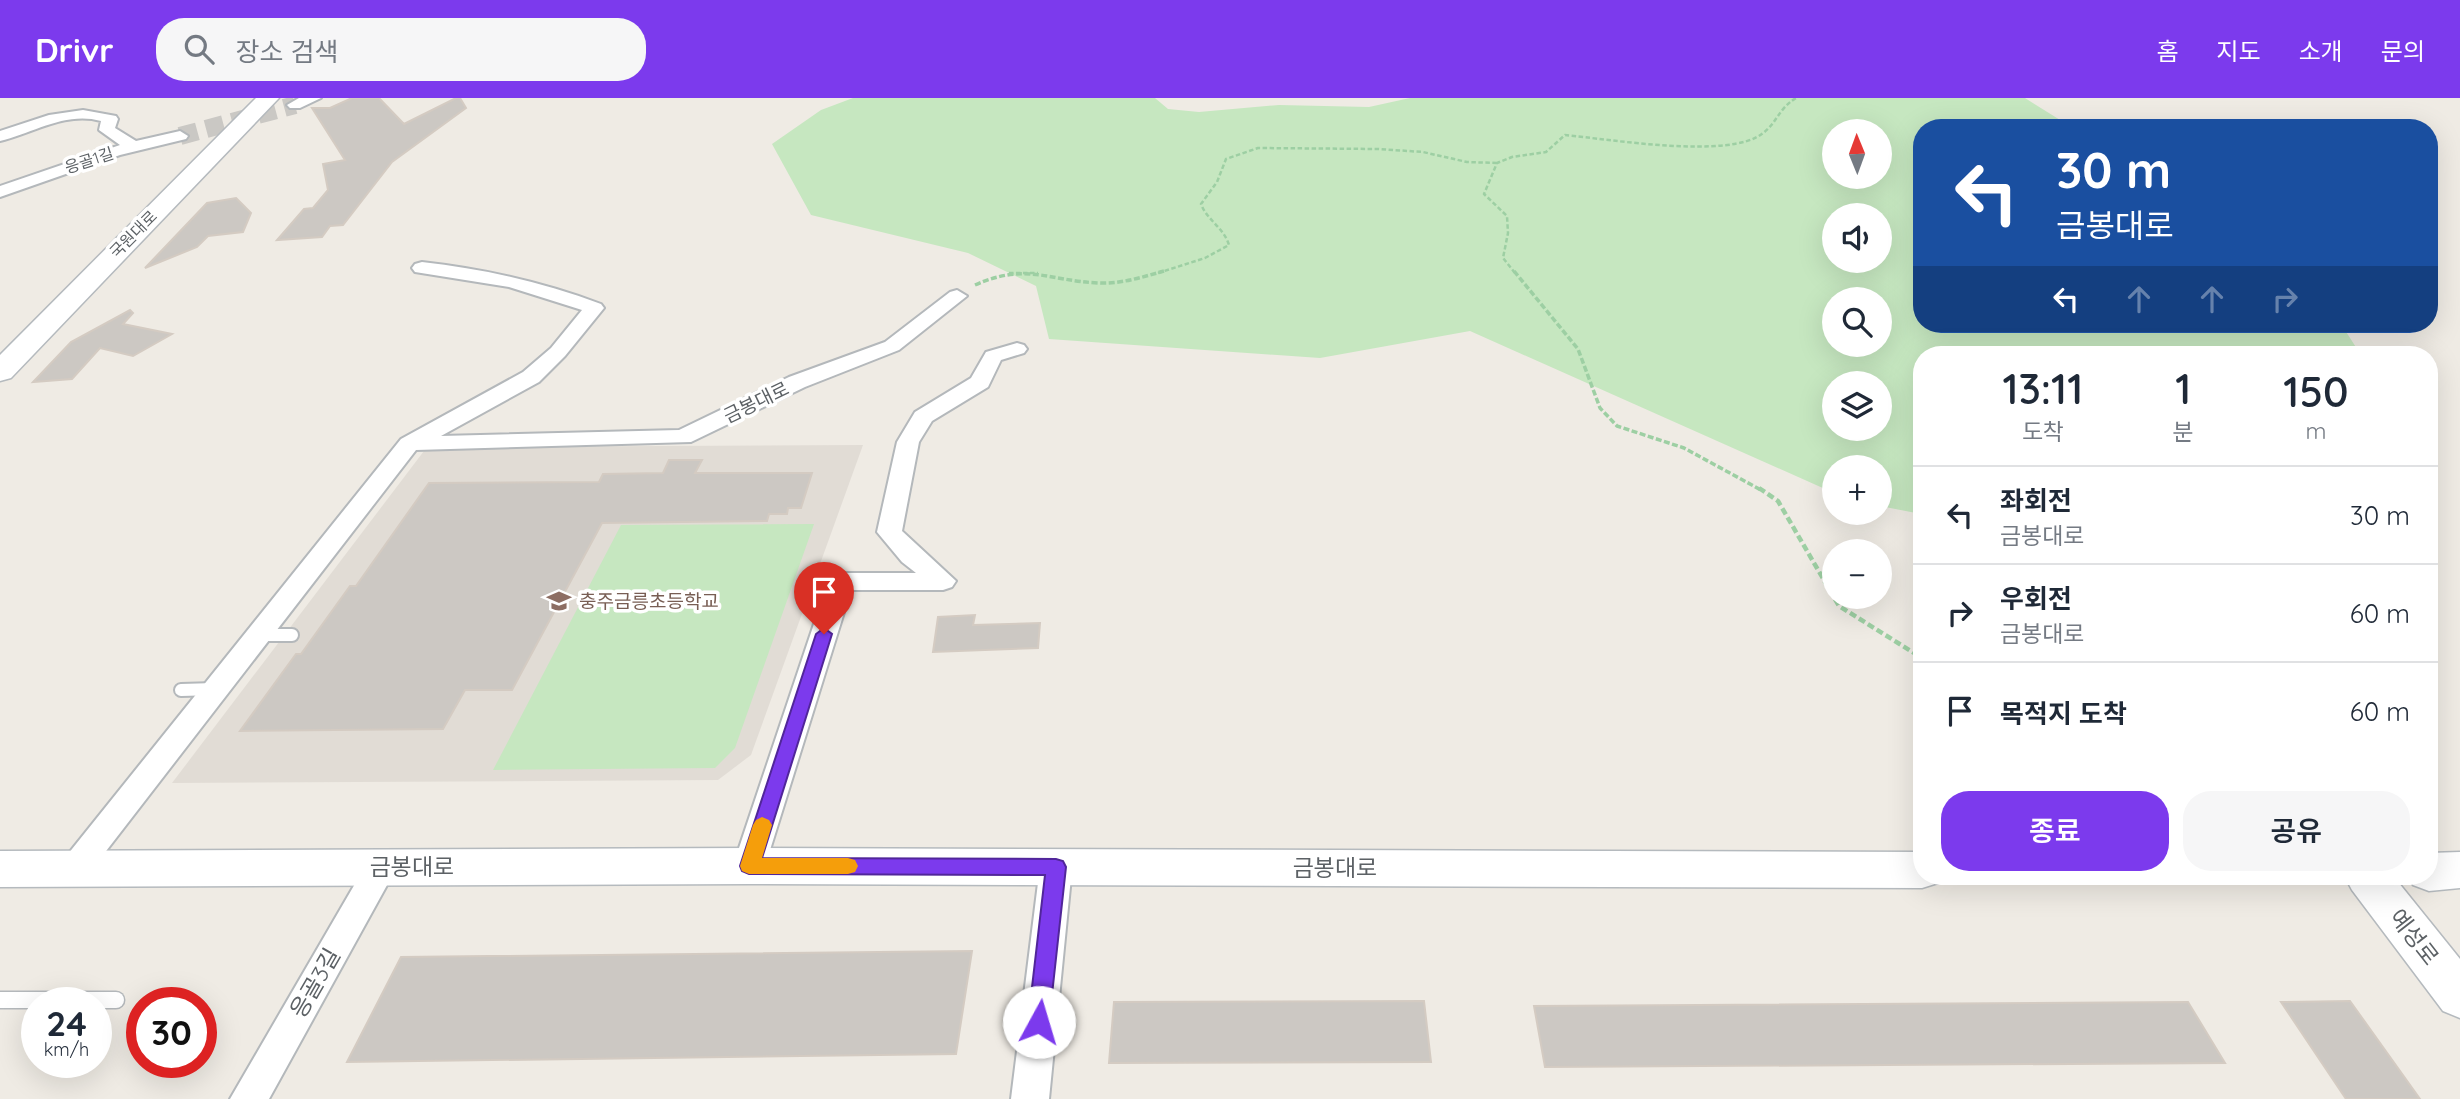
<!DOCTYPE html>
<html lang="ko">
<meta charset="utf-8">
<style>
:root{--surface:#fff;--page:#f6f6f7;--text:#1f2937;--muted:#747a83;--line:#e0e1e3;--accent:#7c3aed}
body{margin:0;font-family:Quicksand,"Noto Sans KR",sans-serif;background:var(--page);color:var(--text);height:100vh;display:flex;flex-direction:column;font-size:26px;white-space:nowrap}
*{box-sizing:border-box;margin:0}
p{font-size:23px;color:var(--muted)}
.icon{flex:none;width:38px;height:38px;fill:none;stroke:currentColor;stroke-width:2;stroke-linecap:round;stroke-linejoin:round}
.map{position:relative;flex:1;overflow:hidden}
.details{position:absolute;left:1913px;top:248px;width:525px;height:539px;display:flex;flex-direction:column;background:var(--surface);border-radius:28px;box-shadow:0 7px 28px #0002}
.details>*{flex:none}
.guide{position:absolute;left:1913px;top:21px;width:525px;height:214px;border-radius:28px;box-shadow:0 7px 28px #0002;background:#1a4fa0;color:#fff;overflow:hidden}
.needle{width:46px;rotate:359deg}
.fabs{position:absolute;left:1822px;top:21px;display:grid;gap:14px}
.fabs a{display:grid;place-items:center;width:70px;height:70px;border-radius:50%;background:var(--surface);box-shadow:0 7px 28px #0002;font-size:35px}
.speed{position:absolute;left:21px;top:889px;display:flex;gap:14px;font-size:35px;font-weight:700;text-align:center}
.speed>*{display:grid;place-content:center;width:91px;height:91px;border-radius:50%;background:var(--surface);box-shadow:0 7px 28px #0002;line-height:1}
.speed small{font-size:18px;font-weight:400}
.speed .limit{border:10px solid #d22;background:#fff;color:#111}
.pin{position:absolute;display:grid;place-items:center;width:60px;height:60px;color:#fff;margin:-72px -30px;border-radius:50% 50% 50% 0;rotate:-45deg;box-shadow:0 0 7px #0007}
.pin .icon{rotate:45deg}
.me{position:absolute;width:77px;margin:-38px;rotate:6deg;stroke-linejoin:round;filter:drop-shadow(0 0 5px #0008)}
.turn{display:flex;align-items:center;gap:24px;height:147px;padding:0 28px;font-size:32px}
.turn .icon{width:91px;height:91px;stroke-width:2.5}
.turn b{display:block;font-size:49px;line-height:60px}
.lanes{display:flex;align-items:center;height:66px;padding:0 28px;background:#0003;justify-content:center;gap:35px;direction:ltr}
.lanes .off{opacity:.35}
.eta{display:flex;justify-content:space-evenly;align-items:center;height:119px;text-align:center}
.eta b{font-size:42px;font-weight:600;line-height:49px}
.primary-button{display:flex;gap:14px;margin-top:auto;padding:14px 28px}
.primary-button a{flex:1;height:80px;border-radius:28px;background:var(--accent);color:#fff;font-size:28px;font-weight:600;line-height:80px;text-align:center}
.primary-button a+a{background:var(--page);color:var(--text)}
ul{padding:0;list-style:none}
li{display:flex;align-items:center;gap:21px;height:98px;padding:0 28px;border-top:2px solid var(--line)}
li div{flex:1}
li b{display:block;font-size:26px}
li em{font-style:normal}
header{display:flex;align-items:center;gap:42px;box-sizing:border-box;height:98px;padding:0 35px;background:var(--accent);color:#fff}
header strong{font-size:33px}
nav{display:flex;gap:38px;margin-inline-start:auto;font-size:24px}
.search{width:490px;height:63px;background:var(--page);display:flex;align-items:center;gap:18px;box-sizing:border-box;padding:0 24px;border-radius:28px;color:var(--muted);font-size:26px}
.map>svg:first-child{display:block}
.education{fill:#e1dcd5}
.green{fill:#c6e7c0;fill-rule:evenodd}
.building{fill:#ccc8c3;stroke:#d4cbc2;stroke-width:2}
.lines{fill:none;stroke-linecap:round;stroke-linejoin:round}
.street-tunnel{stroke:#cac8c4;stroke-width:18;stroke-dasharray:18 9;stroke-linecap:butt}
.lane-far1-casing{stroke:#b4b8bb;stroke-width:16}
.lane-casing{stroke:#b4b8bb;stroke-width:19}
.street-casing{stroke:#b4b8bb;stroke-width:4}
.secondary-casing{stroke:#b5babe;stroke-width:3}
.path-far2{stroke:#9dcfa3;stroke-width:2.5;stroke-dasharray:4.5 2.5;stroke-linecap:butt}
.path-far1{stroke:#9dcfa3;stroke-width:3.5;stroke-dasharray:6 2.5;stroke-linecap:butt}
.path{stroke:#9dcfa3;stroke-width:4.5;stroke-dasharray:7 3.5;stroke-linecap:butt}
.lane-far1{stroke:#fff;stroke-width:12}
.lane{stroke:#fff;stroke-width:16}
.street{fill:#fff;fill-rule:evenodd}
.secondary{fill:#fff;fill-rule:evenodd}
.route{fill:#7c3aed;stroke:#51269a;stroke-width:2}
.slow{fill:#f59e0b}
.labels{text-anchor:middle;stroke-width:7;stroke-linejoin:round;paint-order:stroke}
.far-street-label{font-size:16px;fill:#5c6165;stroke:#fff}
.street-label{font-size:19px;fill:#5c6165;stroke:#fff}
.education-label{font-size:19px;fill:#785e54;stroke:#fff;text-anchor:start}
.near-street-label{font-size:23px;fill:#5c6165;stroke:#fff}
</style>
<header>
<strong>Drivr</strong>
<div class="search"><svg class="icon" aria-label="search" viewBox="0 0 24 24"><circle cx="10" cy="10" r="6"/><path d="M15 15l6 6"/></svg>장소 검색</div>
<nav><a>홈</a><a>지도</a><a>소개</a><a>문의</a></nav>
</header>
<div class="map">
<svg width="2460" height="1001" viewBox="0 0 2460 1001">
<rect width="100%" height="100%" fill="#efebe4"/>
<!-- education -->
<path class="education" d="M863,347L751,657L718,682L172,685L427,349Z"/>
<!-- green -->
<path class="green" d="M853,0H1155L1168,11L1199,14L1279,7L1369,9L1410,0H2025L2073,30H1922V226H2341L2361,257H1922L1921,416L1880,408V369H1834V395L1470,233L1320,260L1049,241L1036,188L968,155L811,117L772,46L821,12ZM1834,33H1880V79H1834ZM1834,117H1880V163H1834ZM1834,201H1880V247H1834ZM1834,285H1880V331H1834Z
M814,426L735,650L715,670L493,672L621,427Z"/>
<!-- building -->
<path class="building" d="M352,0H379L404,26L456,0H460L466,10L392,64L343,127L330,128L322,139L277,142L304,111L313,110L328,92L323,66L345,62L312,10H330Z
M236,100L251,115L243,134L208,138L197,149L145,170L207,105Z
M130,212L133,215L123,226L172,236L133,258L100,250L72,281L33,284L71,244Z
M669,362H702L695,375H812L801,410H788L787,416H769L767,423L602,425L512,592H465L443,631L240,633L296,556H301L350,488H356L429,385L599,384L603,376L663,375Z
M975,517L973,527L1040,525L1038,550L933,554L938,519Z
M972,853L956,956L347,964L401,859Z
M1424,903L1431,964L1109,965L1114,904Z
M2350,903L2420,1001H2346L2281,904Z
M2188,904L2225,965L1545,969L1534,908Z"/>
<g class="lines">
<!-- street-tunnel -->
<path class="street-tunnel" d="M180,38L295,7"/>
<!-- lane-far1 casing -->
<g class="lane-far1-casing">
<path id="lane-far1" d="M261,537H292
M181,592L215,591"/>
</g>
<!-- lane casing -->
<g class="lane-casing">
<path id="lane" d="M0,902H116"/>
</g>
<!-- street casing -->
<g class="street-casing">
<path id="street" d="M299,0H321L300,10H290L287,7Z
M83,12L116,18L118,21L115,30L136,43L180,33L188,38L186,41L120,57L0,99V88L120,47L99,32L101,23C66,13 33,35 0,43V33L49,17Z
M422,164C484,171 543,184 601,206L604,210L565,258L539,284L441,338L679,332L789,279L885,244L950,194L957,192L967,198L899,252L805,289L691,344L416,352L86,779L75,783L64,779L59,770L64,761L401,341L523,274L551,250L582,212L509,189L415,174L412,170L415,166Z
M1017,245L1024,247L1027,251L1024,255L1001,262L988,289L932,323L919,344L902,433L956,483L952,489L943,492H851L765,768L760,777L749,781L738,777L733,768L828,484L832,478L841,475H916L902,464L877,434L897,344L915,314L971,280L986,254Z
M381,756L392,760L397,769L269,1001H230L370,760Z
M1056,756L1067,760L1072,769L1049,1001H1011L1040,769L1045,760Z"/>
</g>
<!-- secondary casing -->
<g class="secondary-casing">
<path id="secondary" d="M256,0H279L11,280L0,283V257Z
M749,750L1922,754V779H1941L1938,785L1922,790L749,786L0,789V753Z
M2460,754V790L2429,793L2413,787L2409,779H2429V755Z
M2345,779H2394L2460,861V920L2443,913L2352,792Z"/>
</g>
<!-- path-far2 -->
<path class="path-far2" d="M1009,175H1038
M1158,175L1205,160L1229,147C1224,130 1207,122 1201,106L1217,84L1226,61L1258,50L1379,51L1423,54L1467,64L1497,65
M1515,175L1503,160L1508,135L1507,118L1484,96L1497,65L1512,59L1546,54L1565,37C1608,41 1731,62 1763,35C1777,25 1778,11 1796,0"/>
<!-- path-far1 -->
<path class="path-far1" d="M1514,173L1578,251L1600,310L1617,328L1684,350L1761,392
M975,187C1027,164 1048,183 1099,185C1121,186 1143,179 1164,173"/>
<!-- path -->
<path class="path" d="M1759,390L1778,403L1839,508L1922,560"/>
<!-- lane-far1 -->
<use href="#lane-far1" class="lane-far1"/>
<!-- lane -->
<use href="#lane" class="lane"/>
<!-- street -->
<use href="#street" class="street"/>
<!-- secondary -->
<use href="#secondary" class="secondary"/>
</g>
<!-- route -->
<path class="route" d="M824,530L832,536L762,760L1056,761L1063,763L1066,769L1049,924L1046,931L1039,933L1031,931L1028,924L1045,777L749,776L742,773L740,768L816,536Z"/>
<!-- slow -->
<path class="slow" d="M762,719L769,722L772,727L762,760H848L855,762L858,768L855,774L848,776H749L742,773L740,768L753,727L756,722Z"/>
<!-- icons -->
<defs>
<g id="school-bare" transform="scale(1.89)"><path d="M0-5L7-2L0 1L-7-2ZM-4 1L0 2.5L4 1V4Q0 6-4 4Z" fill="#8d6e63" stroke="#fff" stroke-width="2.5" paint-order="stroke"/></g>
</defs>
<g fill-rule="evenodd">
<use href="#school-bare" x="559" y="503"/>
</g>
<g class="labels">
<!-- far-street labels -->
<g class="far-street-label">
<text transform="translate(89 62) rotate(-18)" y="6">응골1길</text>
<text transform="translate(133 136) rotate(-45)" y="6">국원대로</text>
</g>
<!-- street labels -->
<g class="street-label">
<text transform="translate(756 304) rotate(-26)" y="7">금봉대로</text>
</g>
<!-- education labels -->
<g class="education-label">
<text x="579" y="510">충주금릉초등학교</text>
</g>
<!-- near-street labels -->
<g class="near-street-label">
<text x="412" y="777">금봉대로</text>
<text x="1335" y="778">금봉대로</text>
<text transform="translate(2414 839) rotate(52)" y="8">예성로</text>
<text transform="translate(315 885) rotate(-60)" y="8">응골3길</text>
</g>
</g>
</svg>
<div class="fabs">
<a><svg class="needle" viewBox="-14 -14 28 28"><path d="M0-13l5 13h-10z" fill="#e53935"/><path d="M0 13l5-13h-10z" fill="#747a83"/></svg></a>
<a><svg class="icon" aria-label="sound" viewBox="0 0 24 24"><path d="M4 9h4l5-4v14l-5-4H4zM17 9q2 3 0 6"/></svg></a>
<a><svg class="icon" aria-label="search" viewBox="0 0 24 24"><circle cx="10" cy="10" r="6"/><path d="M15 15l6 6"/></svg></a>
<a><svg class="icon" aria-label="layers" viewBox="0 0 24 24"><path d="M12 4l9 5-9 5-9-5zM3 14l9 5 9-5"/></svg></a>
<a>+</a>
<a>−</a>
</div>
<div class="speed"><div>24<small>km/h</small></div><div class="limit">30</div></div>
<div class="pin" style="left:824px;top:536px;background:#d93025"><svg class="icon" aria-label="arrive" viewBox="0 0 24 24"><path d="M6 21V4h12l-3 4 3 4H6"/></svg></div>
<svg class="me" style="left:1039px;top:924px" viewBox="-20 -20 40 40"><circle r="19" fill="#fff"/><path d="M0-13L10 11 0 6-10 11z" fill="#7c3aed"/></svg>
<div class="guide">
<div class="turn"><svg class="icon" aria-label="left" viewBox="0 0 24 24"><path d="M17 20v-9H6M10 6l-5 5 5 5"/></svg><div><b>30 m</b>금봉대로</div></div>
<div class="lanes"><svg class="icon" aria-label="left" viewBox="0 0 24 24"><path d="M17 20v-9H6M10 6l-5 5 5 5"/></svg><svg class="icon off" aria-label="ahead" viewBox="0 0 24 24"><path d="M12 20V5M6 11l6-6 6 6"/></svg><svg class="icon off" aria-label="ahead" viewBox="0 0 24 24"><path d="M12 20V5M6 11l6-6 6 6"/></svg><svg class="icon off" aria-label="right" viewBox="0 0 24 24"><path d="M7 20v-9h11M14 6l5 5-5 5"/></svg></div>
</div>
<section class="details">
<div class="eta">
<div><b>13:11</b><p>도착</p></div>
<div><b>1</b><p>분</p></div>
<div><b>150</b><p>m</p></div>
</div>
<ul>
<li><svg class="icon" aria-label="left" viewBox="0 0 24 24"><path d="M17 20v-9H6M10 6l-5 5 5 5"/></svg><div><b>좌회전</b><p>금봉대로</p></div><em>30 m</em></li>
<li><svg class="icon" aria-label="right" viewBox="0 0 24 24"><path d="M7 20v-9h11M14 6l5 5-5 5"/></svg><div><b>우회전</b><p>금봉대로</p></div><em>60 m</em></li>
<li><svg class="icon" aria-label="arrive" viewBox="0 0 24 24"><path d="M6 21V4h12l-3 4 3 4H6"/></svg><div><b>목적지 도착</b></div><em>60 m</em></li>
</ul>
<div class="primary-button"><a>종료</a><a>공유</a></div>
</section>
</div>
